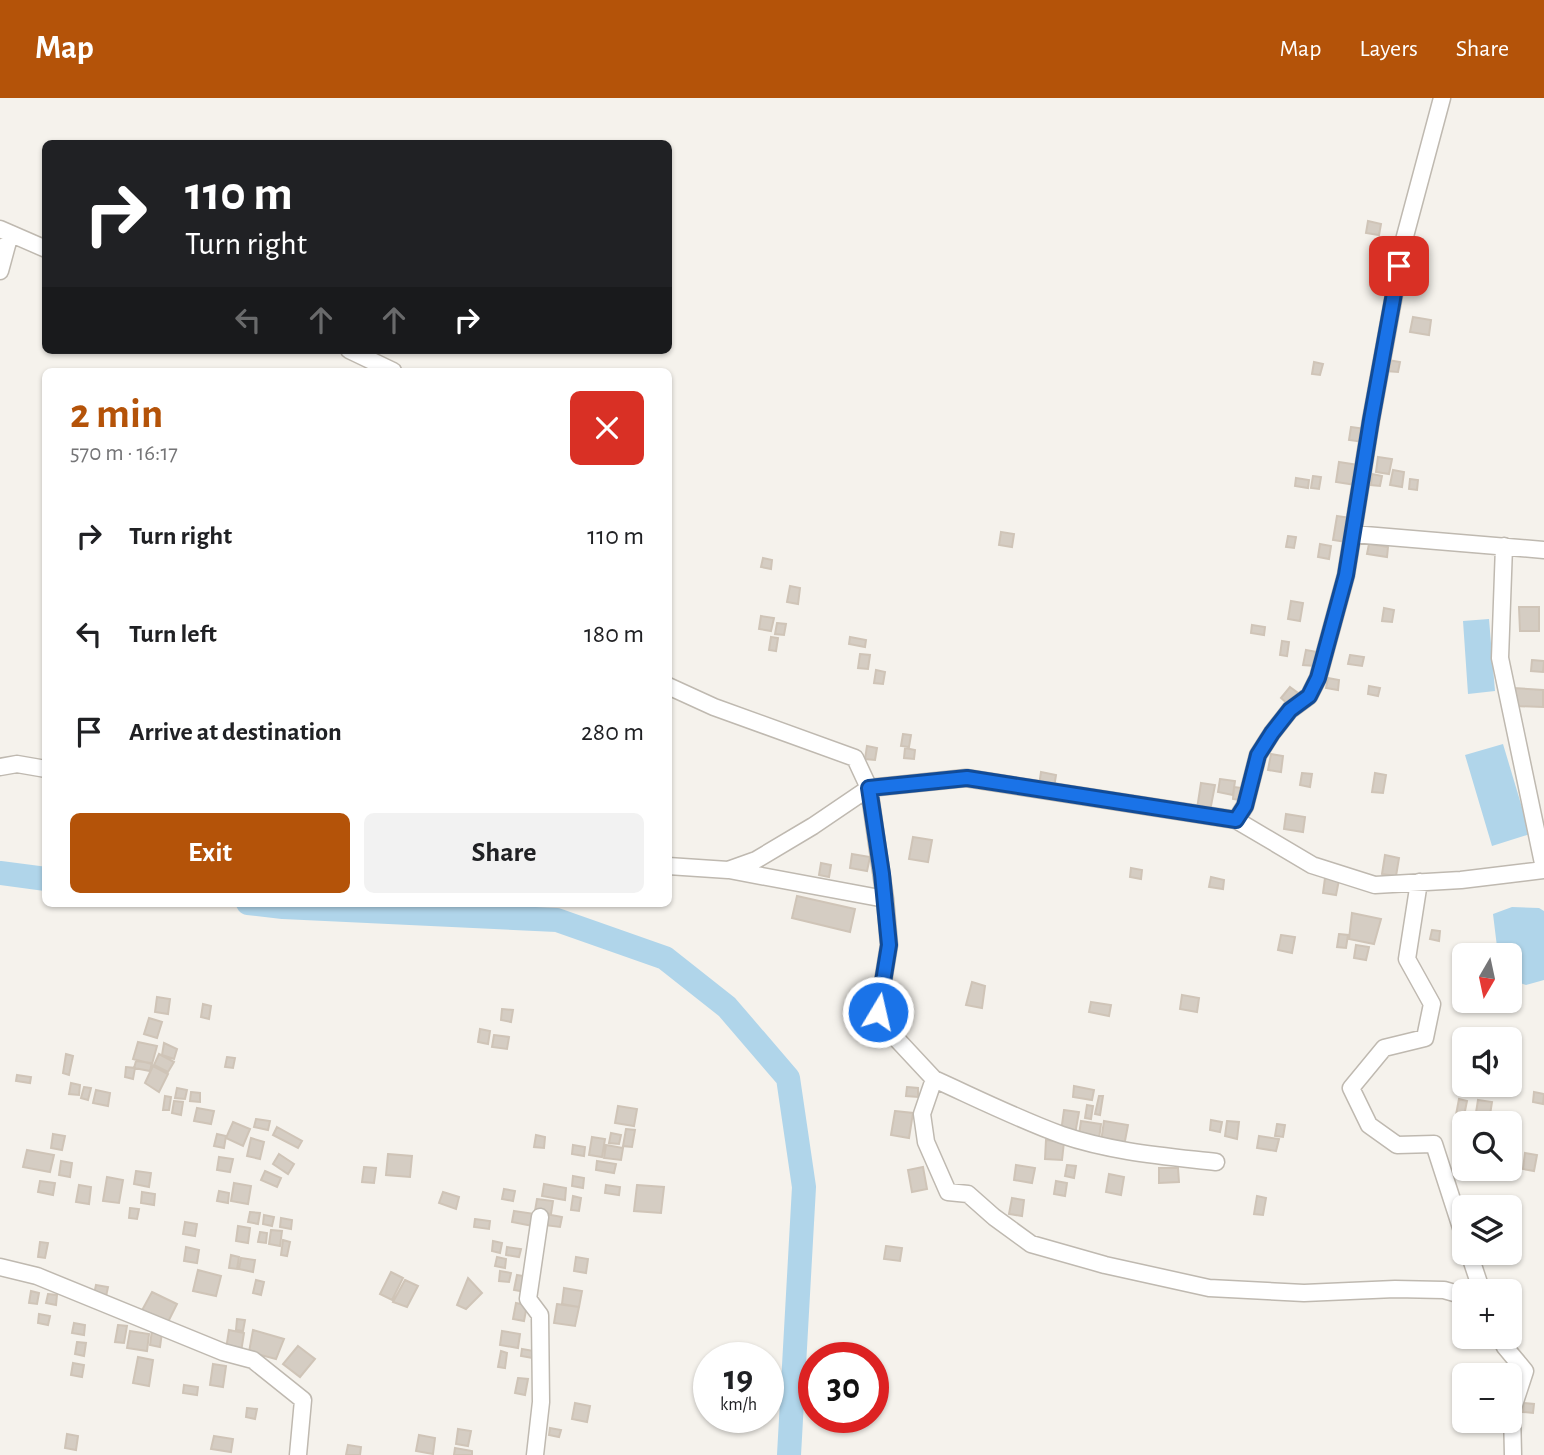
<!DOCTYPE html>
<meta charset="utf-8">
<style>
:root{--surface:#fff;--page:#f2f2f2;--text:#202124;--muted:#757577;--accent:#b45309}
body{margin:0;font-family:"Alegreya Sans",sans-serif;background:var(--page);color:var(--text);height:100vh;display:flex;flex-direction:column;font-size:26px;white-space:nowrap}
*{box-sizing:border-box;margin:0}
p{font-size:23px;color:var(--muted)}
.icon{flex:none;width:38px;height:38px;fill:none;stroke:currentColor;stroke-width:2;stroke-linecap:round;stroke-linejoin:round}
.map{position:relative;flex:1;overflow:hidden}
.sheet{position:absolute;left:42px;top:270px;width:630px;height:539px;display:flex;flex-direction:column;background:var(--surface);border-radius:10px;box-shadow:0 2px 5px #0004}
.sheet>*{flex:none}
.banner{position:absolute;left:42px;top:42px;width:630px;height:214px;border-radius:10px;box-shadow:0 2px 5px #0004;background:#202124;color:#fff;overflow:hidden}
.needle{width:46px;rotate:189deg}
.buttons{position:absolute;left:1452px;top:845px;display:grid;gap:14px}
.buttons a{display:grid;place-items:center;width:70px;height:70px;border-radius:10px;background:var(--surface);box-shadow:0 2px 5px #0004;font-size:35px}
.speed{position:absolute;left:693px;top:1244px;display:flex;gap:14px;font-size:35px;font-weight:700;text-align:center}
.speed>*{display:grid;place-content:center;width:91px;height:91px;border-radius:50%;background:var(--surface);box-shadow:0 2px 5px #0004;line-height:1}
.speed small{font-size:18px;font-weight:400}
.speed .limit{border:10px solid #d22;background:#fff;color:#111}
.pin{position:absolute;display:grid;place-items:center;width:60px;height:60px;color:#fff;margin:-30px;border-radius:14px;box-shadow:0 4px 10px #0006}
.me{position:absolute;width:77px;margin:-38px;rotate:9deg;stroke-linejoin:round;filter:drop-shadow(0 0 5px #0008)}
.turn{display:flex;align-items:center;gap:24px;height:147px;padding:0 28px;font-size:32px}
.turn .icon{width:91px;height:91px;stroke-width:2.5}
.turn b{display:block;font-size:49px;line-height:60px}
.lanes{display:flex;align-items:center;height:66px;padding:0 28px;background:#0003;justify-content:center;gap:35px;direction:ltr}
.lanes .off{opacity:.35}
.round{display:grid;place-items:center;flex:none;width:74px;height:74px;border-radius:10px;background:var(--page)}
.overview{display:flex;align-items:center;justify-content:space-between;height:119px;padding:0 28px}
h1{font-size:42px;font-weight:700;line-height:52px;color:var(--accent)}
.action{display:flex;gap:14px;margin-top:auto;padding:14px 28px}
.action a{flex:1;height:80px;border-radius:10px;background:var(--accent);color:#fff;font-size:28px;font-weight:700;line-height:80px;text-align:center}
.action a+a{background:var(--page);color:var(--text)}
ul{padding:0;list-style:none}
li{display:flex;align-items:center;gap:21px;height:98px;padding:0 28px}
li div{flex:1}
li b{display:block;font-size:26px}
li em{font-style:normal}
header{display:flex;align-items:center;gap:42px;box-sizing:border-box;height:98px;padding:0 35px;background:var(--accent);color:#fff}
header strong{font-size:33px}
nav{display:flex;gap:38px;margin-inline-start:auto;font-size:24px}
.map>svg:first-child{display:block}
.water{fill:#b0d5ea}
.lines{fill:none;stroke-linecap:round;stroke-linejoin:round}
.river{stroke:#b0d5ea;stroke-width:24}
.building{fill:#d5cdc3;stroke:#cfc4b7;stroke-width:2}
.street-casing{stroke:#bfb9b0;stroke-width:19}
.street{stroke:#fff;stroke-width:16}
.route-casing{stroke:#114b97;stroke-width:18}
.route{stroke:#1a73e8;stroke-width:12}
</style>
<header>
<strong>Map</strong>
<nav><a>Map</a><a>Layers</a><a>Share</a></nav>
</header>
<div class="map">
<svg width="1544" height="1357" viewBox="0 0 1544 1357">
<rect width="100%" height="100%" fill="#f5f2ec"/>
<!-- water -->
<path class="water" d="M1489,521L1495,593L1468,596L1463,523Z
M1503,646L1530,736L1492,748L1465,657Z
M1512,809L1539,810L1544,813V882L1526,887L1511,882L1510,858L1498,857L1493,816Z"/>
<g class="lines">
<!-- river -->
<path class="river" d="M0,775L46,781
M248,805L283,809L557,822L665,860L727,909L788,980L804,1089L789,1357"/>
</g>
<!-- building -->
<path class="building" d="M1368,123L1381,126L1379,137L1366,135Z
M1413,219L1431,222L1429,237L1410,234Z
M1388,262L1400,264L1398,274L1386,273Z
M1314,264L1323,266L1320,277L1312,276Z
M1351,329L1366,331L1363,344L1349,342Z
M1378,359L1392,361L1389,376L1376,374Z
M1339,364L1359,367L1356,387L1336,384Z
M1393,372L1404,374L1402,389L1390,387Z
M1372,376L1382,378L1380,388L1371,387Z
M1313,378L1321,379L1319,391L1311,390Z
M1296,380L1309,382L1308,390L1295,388Z
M1410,381L1418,382L1417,392L1409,391Z
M1337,418L1351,420L1347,444L1333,442Z
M1001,434L1014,436L1012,449L999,447Z
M1288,438L1296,439L1294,450L1286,449Z
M1320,446L1331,448L1329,461L1318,459Z
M1369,446L1388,449L1387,459L1367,456Z
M763,460L772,462L771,471L761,469Z
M790,488L800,490L798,506L787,504Z
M1291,503L1303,505L1300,523L1288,521Z
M1519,509H1539V533H1520Z
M1384,510L1394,512L1392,524L1382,523Z
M761,518L774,520L771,533L759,531Z
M777,525L786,526L784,537L775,536Z
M1252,527L1265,529L1264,537L1251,535Z
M771,539L778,540L776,553L769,552Z
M850,539L866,542L865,549L849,546Z
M1282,543L1289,544L1287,558L1280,557Z
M1306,552L1317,554L1315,568L1303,567Z
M860,556L870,557L868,571L858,570Z
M1350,557L1364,559L1362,568L1348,566Z
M1532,562L1544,563L1543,574L1531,573Z
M876,572L885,574L883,586L874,585Z
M1328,580L1339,582L1338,592L1326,590Z
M1369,588L1380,590L1378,598L1368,596Z
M1290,589L1298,595L1288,606L1281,600Z
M1513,590L1543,592V609L1514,608Z
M903,636L911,637L909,649L901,648Z
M867,648L877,650L875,662L865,661Z
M905,650L915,652L914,661L904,660Z
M1271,656L1283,658L1281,674L1268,672Z
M1041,674L1056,677L1054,690L1039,688Z
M1302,675L1312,676L1310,689L1300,687Z
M1375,675L1386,677L1383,695L1372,694Z
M1220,681L1235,683L1233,697L1218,694Z
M1201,685L1215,687L1210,713L1197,711Z
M1234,689L1242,690L1240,702L1233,701Z
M1286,716L1305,719L1303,734L1284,731Z
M913,739L932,742L928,764L909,761Z
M852,756L870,759L867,773L850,770Z
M1385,757L1399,760L1396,778L1382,776Z
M821,765L831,767L829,779L819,777Z
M1131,770L1142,772L1141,781L1130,779Z
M1211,779L1224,782L1223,791L1209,789Z
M1325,780L1339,782L1336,797L1323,795Z
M797,798L855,811L850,834L792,820Z
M1352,815L1381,821L1374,846L1349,841Z
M1432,832L1440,833L1439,843L1430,841Z
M1339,836L1348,837L1346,850L1337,849Z
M1281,837L1295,839L1292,855L1278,852Z
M1356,847L1369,849L1366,862L1354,860Z
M972,884L985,888L982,910L966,907Z
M1182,897L1199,900L1197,914L1180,911Z
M157,899L170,901L168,916L155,914Z
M1091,904L1111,907L1109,918L1089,914Z
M203,906L211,908L209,921L201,919Z
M502,911L513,912L511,924L501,922Z
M149,920L162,924L157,940L144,936Z
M480,931L490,933L488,946L478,944Z
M494,937L509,939L507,951L492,949Z
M138,944L157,948L152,966L133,961Z
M164,945L177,951L174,961L162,957Z
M66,956L73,958L69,977L63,975Z
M159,956L174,964L168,974L154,967Z
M227,959L235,960L233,970L225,969Z
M136,963L152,965L150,973L134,970Z
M153,968L168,976L159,994L145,985Z
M126,969L135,970L133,981L125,979Z
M17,977L31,979L30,985L16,983Z
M71,985L80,987L79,997L69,996Z
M1074,988L1094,992L1092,1002L1073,999Z
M84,989L91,990L88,1002L81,1000Z
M907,989L918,990V999L906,998Z
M177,990L187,992L185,1001L175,1000Z
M96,992L110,995L108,1008L93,1005Z
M191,994L200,995V1004L190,1003Z
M1534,994L1544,996L1543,1006L1533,1004Z
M165,998L171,999L169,1012H163Z
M1099,998H1103L1100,1017L1095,1016Z
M1459,1001L1467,1003L1463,1023L1455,1022Z
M1478,1002L1492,1004L1489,1023L1475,1021Z
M174,1003L183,1004L181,1017L172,1015Z
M1087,1007L1093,1008L1091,1021L1085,1020Z
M618,1008L637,1011L634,1028L615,1025Z
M197,1010L214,1013L211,1026L194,1023Z
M1064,1012L1079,1014L1075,1036L1061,1034Z
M895,1013L913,1015L909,1040L891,1037Z
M256,1021L270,1023L268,1032L254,1029Z
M1211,1022L1222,1024L1220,1034L1210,1032Z
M1081,1023L1101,1026L1099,1041L1079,1037Z
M1104,1023L1128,1027L1124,1048L1101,1044Z
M1227,1023L1239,1024L1237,1041L1225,1038Z
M233,1024L250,1031L243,1048L226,1040Z
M1277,1026L1285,1027L1283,1039L1275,1038Z
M277,1029L302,1043L298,1050L273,1037Z
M626,1031L635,1032L632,1049L623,1048Z
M611,1035L621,1037L619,1046L609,1045Z
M53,1036L65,1038L62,1052L51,1050Z
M217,1036L226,1038L224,1050L214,1048Z
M536,1037L545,1039L544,1050L534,1049Z
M1259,1038L1279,1041L1276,1053L1257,1050Z
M592,1039L605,1041L602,1059L589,1057Z
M251,1040L264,1044L260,1061L247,1058Z
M1046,1042L1064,1044L1062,1062L1045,1061Z
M573,1047L585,1049L584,1058L572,1056Z
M606,1047L623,1050L621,1062L604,1060Z
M27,1052L54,1057L50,1074L23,1069Z
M1525,1055L1537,1057L1534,1073L1523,1071Z
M279,1056L294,1066L288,1076L273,1066Z
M388,1056L412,1058L410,1079L386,1077Z
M219,1059L233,1061L230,1074L217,1072Z
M61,1063L72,1065L70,1079L59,1077Z
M597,1063L616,1066L614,1075L596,1072Z
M1016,1067L1035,1070L1032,1085L1014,1082Z
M1067,1067L1076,1068L1074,1080L1065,1078Z
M364,1069L376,1070L374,1085L362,1084Z
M923,1069L927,1091L912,1094L908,1072Z
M1159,1070H1178L1179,1084L1159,1085Z
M136,1073L151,1075L149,1089L134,1086Z
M265,1073L281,1080L277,1089L261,1082Z
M1109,1076L1124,1079L1121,1097L1106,1094Z
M573,1078L584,1080L583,1090L572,1088Z
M107,1079L123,1082L119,1105L103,1103Z
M40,1083L55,1085L53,1097L38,1094Z
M1056,1083L1067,1085L1065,1098L1054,1096Z
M234,1085L251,1088L248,1106L231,1103Z
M544,1086L566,1090L565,1102L542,1098Z
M79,1087L91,1089L89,1106L76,1104Z
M606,1087L620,1089L619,1097L605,1095Z
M637,1087L664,1089L661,1115L634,1113Z
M504,1091L515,1093L513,1103L502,1101Z
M219,1093L229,1095L228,1105L217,1103Z
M142,1094L155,1096L154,1107L141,1105Z
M443,1094L459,1099L456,1111L439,1105Z
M573,1098L581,1100L579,1113L571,1112Z
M1257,1098L1266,1100L1263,1117L1254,1116Z
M1012,1100L1024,1102L1022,1118L1009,1116Z
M537,1101L553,1103L551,1116L535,1113Z
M130,1110L139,1111L137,1121L129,1120Z
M514,1113L535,1116L533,1128L512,1124Z
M250,1114L260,1115L258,1126L248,1124Z
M546,1116L562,1119L560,1129L544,1127Z
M264,1117L274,1119L272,1128L263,1126Z
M281,1120L292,1122L291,1131L280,1129Z
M475,1121L490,1123L489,1131L474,1129Z
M185,1124L197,1126L195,1138L183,1136Z
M238,1128L250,1130L248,1145L236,1143Z
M271,1132L282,1133L280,1148L269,1146Z
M260,1134L267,1135L266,1145L258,1144Z
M283,1142L290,1144L287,1158L281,1157Z
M493,1143L502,1145L500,1155L492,1153Z
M40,1144L48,1145L45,1160L38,1159Z
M886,1148L902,1150L900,1163L884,1161Z
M186,1149L199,1152L197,1165L184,1163Z
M507,1149L521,1151L519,1159L506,1157Z
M231,1157L239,1159L237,1171L229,1170Z
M497,1159L506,1161L505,1170L495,1168Z
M576,1159L588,1161L586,1175L574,1173Z
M241,1160L255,1162L253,1174L239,1171Z
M198,1172L221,1178L216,1198L193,1193Z
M500,1173L511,1175L509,1184L499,1183Z
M391,1174L403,1180L392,1202L380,1196Z
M517,1177L529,1179L526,1194L514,1192Z
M468,1180L482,1195L466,1211L457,1207Z
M256,1182L264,1184L261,1197L253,1195Z
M405,1182L418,1188L407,1209L393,1204Z
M96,1187L108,1189L105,1203L93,1201Z
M564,1190L582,1193L579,1209L562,1206Z
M31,1193L39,1195L37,1206L29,1205Z
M152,1194L177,1206L167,1226L140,1216Z
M48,1196L57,1197L56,1207L46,1205Z
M516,1205L527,1207L524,1223L513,1221Z
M557,1206L579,1209L575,1228L554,1225Z
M39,1216L50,1218L48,1227L38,1225Z
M237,1221L245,1222L243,1233L236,1232Z
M74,1225L85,1227L84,1237L72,1235Z
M118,1227L127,1228L124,1245L115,1244Z
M152,1232L162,1234L160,1249L150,1247Z
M229,1232L244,1235L241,1254L226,1251Z
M253,1232L284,1241L276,1261L249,1254Z
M130,1233L149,1236L147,1253L127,1250Z
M502,1233L520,1236L518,1250L500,1247Z
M77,1244L86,1245L84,1258L75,1256Z
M298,1248L315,1261L300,1279L283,1266Z
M522,1251L534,1253L533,1260L521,1258Z
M501,1253L507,1255L505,1270L498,1269Z
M138,1259L153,1262L149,1288L133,1285Z
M73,1265L84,1267L82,1279L71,1277Z
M213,1266L226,1268L223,1289L210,1287Z
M518,1280L528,1281L525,1297L515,1295Z
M184,1287L198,1289L197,1297L183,1295Z
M575,1305L590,1308L587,1324L572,1321Z
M1524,1305L1534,1306L1533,1315L1523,1314Z
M247,1310L257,1311L255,1321L246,1319Z
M550,1330L561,1332L559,1339L549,1337Z
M458,1331L471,1333L468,1348L456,1346Z
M67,1336L78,1338L76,1352L65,1350Z
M419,1337L435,1340L433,1356L416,1353Z
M214,1338L233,1341L231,1354L211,1351Z
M348,1347L361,1349L360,1357H346Z
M455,1350L472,1353V1357H454Z"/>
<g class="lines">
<!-- street casing -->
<g class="street-casing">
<path id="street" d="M0,131L46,151
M0,173L10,136
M349,252L393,273
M1353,436L1544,452
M1504,448L1500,560L1544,770
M668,588L714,609L855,660L869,690L885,801L889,847L878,914L892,936L934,981L922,1016L926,1044L948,1094L968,1096L994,1119L1031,1146L1105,1167L1209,1190L1304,1195L1395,1191L1444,1192L1465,1198
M0,669L17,666L46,671
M1236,722L1312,767L1375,787L1461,782L1544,772
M668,768L728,772L756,762L813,728L869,690L966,680L1236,722L1245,708L1258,657L1272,635L1290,612L1309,598L1318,580L1346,477L1371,322L1404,142L1442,0
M729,772L885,801
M1419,784L1407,861L1432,906L1425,940L1384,950L1351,990L1369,1027L1397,1047L1434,1046L1465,1142
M934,981C976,1000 1018,1021 1062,1037C1112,1054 1164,1058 1216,1064
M1469,1155L1482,1194
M0,1169L37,1178L223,1254L253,1262L303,1302L298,1357
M1500,1239L1505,1249L1525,1273L1512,1313L1513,1357
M535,1357L541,1304L540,1217L528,1201L540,1119"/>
</g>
<!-- street -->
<use href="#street" class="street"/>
</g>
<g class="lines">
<!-- route casing -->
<g class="route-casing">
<path id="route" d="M878,914L889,847L882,776L869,690L967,680L1236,722L1245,708L1258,657L1272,635L1290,612L1309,598L1318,580L1346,477L1371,322L1399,168"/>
</g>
<!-- route -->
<use href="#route" class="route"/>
</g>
</svg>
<div class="buttons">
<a><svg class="needle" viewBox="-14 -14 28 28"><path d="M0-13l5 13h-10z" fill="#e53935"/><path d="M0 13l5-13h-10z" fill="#757577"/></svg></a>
<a><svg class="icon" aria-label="sound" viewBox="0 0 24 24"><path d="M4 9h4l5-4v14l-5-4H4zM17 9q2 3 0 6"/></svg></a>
<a><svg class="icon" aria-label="search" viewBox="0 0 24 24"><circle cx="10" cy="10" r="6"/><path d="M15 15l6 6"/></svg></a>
<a><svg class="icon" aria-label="layers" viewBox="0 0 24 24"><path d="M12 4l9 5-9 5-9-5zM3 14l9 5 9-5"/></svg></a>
<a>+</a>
<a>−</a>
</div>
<div class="speed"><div>19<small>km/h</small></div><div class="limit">30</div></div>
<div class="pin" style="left:1399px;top:168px;background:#d93025"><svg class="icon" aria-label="arrive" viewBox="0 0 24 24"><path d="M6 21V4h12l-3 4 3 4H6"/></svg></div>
<svg class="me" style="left:878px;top:914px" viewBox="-20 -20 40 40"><circle r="17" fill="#1a73e8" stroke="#fff" stroke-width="3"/><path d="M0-11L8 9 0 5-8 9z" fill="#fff"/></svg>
<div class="banner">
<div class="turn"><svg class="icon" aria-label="right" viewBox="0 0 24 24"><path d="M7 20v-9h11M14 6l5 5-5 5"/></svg><div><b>110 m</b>Turn right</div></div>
<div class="lanes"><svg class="icon off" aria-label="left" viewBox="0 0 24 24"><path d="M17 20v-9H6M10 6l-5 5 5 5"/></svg><svg class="icon off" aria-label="ahead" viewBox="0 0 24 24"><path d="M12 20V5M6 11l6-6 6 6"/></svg><svg class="icon off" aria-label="ahead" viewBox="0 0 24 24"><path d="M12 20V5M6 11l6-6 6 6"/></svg><svg class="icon" aria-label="right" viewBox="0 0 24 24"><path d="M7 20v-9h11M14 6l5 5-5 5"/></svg></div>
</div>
<section class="sheet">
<div class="overview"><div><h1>2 min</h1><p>570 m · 16:17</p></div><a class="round" style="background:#d93025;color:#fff"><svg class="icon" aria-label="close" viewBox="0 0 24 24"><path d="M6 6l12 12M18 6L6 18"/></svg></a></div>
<ul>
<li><svg class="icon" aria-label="right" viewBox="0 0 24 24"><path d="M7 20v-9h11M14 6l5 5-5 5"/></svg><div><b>Turn right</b></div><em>110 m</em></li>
<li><svg class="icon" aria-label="left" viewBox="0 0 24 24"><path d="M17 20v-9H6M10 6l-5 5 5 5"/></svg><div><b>Turn left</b></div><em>180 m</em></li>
<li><svg class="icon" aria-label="arrive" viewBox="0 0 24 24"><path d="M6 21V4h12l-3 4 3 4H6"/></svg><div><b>Arrive at destination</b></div><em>280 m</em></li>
</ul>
<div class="action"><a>Exit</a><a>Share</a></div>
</section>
</div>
